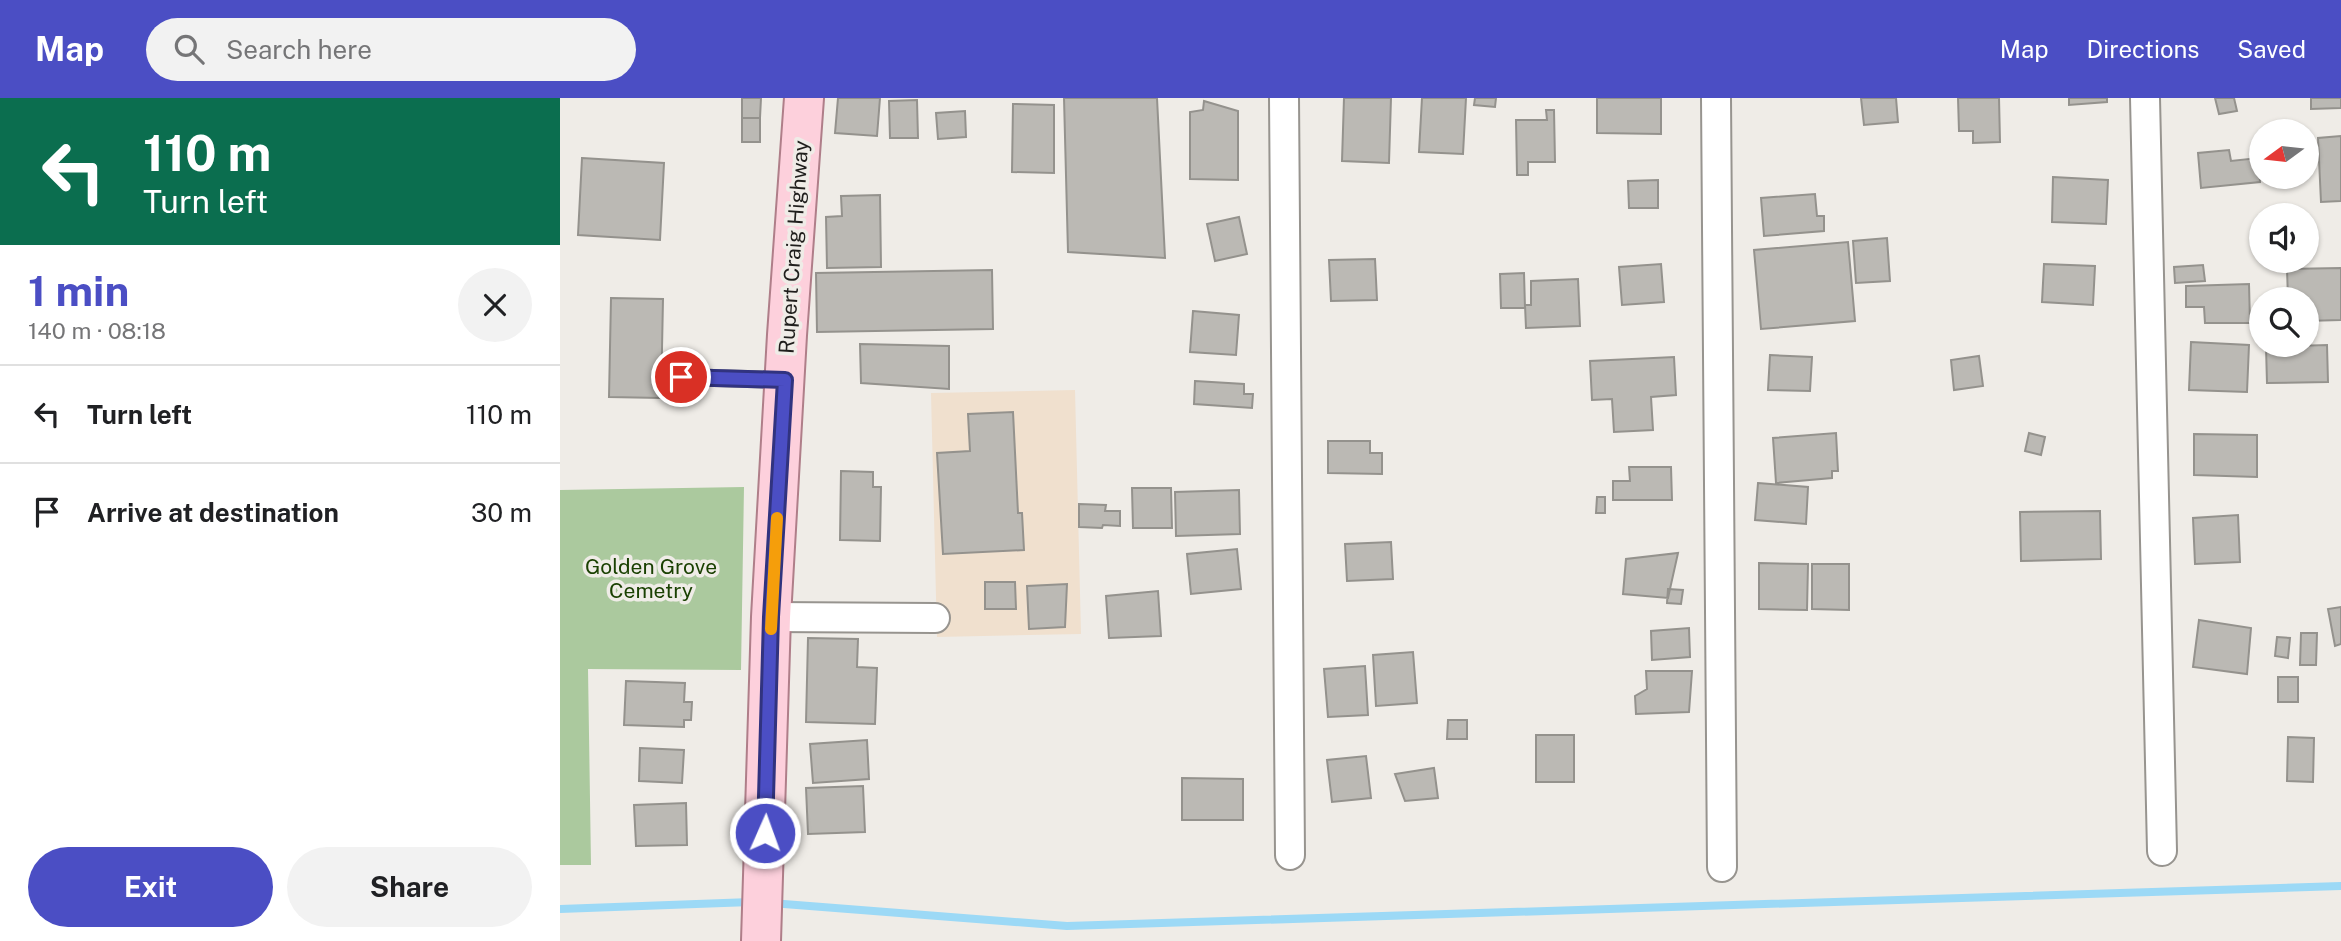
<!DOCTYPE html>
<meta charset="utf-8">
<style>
:root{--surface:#fff;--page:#f2f2f2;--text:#202124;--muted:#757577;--line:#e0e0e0;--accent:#4b4ec4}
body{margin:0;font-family:"Public Sans",sans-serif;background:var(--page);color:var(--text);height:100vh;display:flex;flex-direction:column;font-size:26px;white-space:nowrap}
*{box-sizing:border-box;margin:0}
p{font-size:23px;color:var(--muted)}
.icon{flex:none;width:38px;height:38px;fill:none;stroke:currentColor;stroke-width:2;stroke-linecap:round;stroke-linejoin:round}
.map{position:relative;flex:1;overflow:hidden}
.drawer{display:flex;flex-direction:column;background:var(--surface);width:560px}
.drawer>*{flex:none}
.guide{background:#0b6e4f;color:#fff;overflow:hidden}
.needle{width:46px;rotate:255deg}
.fabs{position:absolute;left:1689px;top:21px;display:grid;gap:14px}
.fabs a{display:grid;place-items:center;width:70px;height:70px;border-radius:50%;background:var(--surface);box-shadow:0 2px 5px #0004;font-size:35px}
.pin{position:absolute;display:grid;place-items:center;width:60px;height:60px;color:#fff;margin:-30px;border:4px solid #fff;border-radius:50%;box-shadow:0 2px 7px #0007}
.me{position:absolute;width:77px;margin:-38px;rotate:2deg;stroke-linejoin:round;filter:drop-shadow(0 0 5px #0008)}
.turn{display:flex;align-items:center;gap:24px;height:147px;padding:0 28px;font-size:32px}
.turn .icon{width:91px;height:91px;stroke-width:2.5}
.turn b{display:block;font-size:49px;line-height:60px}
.round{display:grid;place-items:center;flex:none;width:74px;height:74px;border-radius:37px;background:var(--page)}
.headline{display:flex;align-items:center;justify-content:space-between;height:119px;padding:0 28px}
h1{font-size:42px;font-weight:700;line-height:52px;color:var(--accent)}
.primary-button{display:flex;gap:14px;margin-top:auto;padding:14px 28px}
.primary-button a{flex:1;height:80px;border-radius:42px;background:var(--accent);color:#fff;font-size:28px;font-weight:700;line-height:80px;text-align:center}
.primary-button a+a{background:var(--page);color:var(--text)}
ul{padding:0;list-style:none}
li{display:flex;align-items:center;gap:21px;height:98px;padding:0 28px;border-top:2px solid var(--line)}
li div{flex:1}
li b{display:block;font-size:26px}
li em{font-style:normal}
header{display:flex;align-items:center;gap:42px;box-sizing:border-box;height:98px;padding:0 35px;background:var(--accent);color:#fff}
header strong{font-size:33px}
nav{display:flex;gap:38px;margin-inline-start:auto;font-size:24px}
.search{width:490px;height:63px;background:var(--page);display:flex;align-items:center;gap:18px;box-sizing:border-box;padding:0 24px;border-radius:38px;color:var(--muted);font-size:26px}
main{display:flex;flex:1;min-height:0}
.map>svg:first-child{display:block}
.education{fill:#f0e0ce}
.green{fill:#abc99e}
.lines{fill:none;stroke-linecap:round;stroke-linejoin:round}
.stream{stroke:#9cd9f6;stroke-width:8}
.building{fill:#bbb9b4;stroke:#94928d;stroke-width:2}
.lane-casing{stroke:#97948f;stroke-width:18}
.street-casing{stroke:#97948f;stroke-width:32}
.primary-casing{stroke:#af7e89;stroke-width:42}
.lane{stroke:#fff;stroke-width:14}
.street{stroke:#fff;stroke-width:28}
.primary{stroke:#fdd0dc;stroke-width:38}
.route-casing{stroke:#31337f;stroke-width:18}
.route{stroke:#4b4ec4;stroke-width:12}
.slow{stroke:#f59e0b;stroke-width:12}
.labels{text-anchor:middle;stroke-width:7;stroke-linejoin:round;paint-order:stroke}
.street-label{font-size:21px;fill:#1f1e1c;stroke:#efece7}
.park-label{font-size:21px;fill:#1a4102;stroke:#efece7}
</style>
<header>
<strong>Map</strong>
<div class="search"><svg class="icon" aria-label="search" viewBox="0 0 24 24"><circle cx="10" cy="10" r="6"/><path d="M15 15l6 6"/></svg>Search here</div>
<nav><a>Map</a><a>Directions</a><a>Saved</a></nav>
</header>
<main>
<section class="drawer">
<div class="guide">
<div class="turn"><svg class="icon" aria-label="left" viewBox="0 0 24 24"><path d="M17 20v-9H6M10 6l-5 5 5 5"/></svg><div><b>110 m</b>Turn left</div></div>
</div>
<div class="headline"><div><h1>1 min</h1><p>140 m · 08:18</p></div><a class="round"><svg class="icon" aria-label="close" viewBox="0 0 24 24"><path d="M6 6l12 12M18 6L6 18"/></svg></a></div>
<ul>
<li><svg class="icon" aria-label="left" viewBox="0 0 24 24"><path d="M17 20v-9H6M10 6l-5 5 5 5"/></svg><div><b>Turn left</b></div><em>110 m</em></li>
<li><svg class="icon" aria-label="arrive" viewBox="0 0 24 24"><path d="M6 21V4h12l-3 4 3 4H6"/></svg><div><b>Arrive at destination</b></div><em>30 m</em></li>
</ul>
<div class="primary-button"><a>Exit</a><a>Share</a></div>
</section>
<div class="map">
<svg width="1781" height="843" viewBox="0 0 1781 843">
<rect width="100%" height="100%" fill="#efece7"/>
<!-- education -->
<path class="education" d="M515,292L521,536L377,539L371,295Z"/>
<!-- green -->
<path class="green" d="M184,389L181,572L28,571L31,767H0V392Z"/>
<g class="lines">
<!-- stream -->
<path class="stream" d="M211,805L507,828L1781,788
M0,811L191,804"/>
</g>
<!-- building -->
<path class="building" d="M182,0H201L200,20H182Z
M278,0H320L317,38L275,35Z
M504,0H597L605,160L508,154Z
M784,0H831L829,65L782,63Z
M862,0H906L903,56L859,54Z
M915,0H936L935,9L914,7Z
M1037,0H1101V36L1037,35Z
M1301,0H1336L1338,24L1304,27Z
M1398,0H1439L1440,44L1413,45V33H1399Z
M1509,0H1547V4L1509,7Z
M1655,0H1674L1677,13L1659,16Z
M1751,0H1781V10L1751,11Z
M357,2L358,40H330L329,3Z
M644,3L678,13V82L630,81V14L643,12Z
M453,6L494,7V75L452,74Z
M986,12H994L995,64H968V77H957L956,22H987Z
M405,13L406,39L378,41L376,15Z
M182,20H200V44H182Z
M1781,38V103L1761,104L1758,40Z
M1669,52L1671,63L1698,60L1700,84L1641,90L1638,55Z
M22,60L104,65L100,142L18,137Z
M1493,79L1548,82L1546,126L1492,124Z
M1098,82V110H1069L1068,83Z
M1255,96L1257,118H1264V133L1204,138L1201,100Z
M320,97L321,169L267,170L266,119L282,118L281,98Z
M679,119L687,156L655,163L647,126Z
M1327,140L1330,183L1296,185L1293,143Z
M1288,144L1295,223L1201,231L1194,152Z
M815,161L817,202L771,203L769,162Z
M1101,166L1104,204L1062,207L1059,169Z
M1484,166L1535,168L1533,207L1482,204Z
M1643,167L1645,183L1615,185L1614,169Z
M1781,170V222L1746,223V201H1728L1727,171Z
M432,172L433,231L257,234L256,175Z
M964,175L965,210H941L940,176Z
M1018,181L1020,228L966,230L965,207H971V183Z
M1689,186L1690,225H1645L1644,209H1626V188Z
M51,200L103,201L101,300L49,299Z
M633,213L679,217L676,257L630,254Z
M1631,244L1689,247L1687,294L1629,292Z
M300,246L389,248V291L301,285Z
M1767,247L1768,284L1707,285L1706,249Z
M1210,257L1252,259L1250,293L1208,292Z
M1419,258L1423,288L1394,292L1391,262Z
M1114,259L1116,297L1091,299L1093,332L1054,334L1052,301L1032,302L1030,263Z
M635,283L684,286V296H693L692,310L634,306Z
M453,314L458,415H462L464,452L383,456L377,355L410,353L408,316Z
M1276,335L1278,373H1272V380L1216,385L1213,340Z
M1469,335L1485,339L1481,357L1465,353Z
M1634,336L1697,337V379L1634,377Z
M768,343H810V355H822V376L768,375Z
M1069,369H1111L1112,402H1053V383H1070Z
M281,373L313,374V389H321L320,443L280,442Z
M1198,385L1248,389L1246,426L1195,422Z
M572,390H611L612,430H573Z
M679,392L680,436L616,438L615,394Z
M1037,399H1045V415H1036Z
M519,406L546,407L545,413H560V428L543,427L542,430L519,429Z
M1540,413L1541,461L1461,463L1460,414Z
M1678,417L1680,464L1635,466L1633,420Z
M831,444L833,481L787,483L785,446Z
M677,451L681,491L631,496L627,456Z
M1118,455L1108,500L1063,496L1066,461Z
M1199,465L1248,466L1247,512L1199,511Z
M1252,466H1289V512L1252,511Z
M425,484H455L456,511H425Z
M507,486L505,529L469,531L467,488Z
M1108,491L1123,492L1121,506L1107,505Z
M598,493L601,538L549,540L546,498Z
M1781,509V546L1775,548L1768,511Z
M1639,522L1691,530L1687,576L1633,569Z
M1129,530L1130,559L1092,562L1091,533Z
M1741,535H1757L1756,567H1740Z
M1717,539L1730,540L1728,560L1715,558Z
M248,540L298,541L297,569L317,570L315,626L246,624Z
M853,554L857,605L816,608L813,557Z
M805,568L808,617L768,619L764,571Z
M1086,573H1132L1129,614L1076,616L1075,598L1087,591Z
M1718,579H1738V604H1718Z
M66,583L125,585L124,604H132L131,622H124V629L64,627Z
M888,622H907V641H887Z
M976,637H1014V684H976Z
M1728,639L1754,640L1753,684L1727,683Z
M307,642L309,681L253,685L250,646Z
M80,650L124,652L122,685L79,683Z
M806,658L811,700L772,704L767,662Z
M874,670L878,700L845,703L835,676Z
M622,680L683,681V722H622Z
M303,688L305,734L248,736L246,690Z
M126,705L127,747L76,748L74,707Z"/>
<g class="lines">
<!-- lane casing -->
<g class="lane-casing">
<path id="lane" d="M121,279L223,282"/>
</g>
<!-- street casing -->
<g class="street-casing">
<path id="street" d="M724,0L730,757
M1156,0L1162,769
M1585,0L1602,753
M211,519L375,520"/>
</g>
<!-- primary casing -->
<g class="primary-casing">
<path id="primary" d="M201,843L211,519L227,237L244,0"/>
</g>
<!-- lane -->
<use href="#lane" class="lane"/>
<!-- street -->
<use href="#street" class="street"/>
<!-- primary -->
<use href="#primary" class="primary"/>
</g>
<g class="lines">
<!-- route casing -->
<g class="route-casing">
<path id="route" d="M121,279L225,282L211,519L205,735"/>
</g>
<!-- route -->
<use href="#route" class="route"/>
<!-- slow -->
<path class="slow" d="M211,531L217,420"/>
</g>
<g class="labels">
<!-- street labels -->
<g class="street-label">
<text transform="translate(234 149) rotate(-86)" y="7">Rupert Craig Highway</text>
</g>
<!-- park labels -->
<g class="park-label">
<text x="91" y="476">Golden Grove<tspan x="91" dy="24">Cemetry</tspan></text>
</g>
</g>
</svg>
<div class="fabs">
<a><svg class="needle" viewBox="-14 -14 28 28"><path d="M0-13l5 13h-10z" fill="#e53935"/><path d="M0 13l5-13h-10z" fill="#757577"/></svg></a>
<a><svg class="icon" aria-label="sound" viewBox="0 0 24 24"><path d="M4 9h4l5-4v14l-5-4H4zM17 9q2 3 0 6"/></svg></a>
<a><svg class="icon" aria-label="search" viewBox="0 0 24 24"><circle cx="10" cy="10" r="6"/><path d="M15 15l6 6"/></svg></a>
</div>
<div class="pin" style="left:121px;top:279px;background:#d93025"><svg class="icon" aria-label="arrive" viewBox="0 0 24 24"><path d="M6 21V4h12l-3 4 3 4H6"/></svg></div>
<svg class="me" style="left:205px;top:735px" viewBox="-20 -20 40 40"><circle r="17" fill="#4b4ec4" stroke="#fff" stroke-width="3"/><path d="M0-11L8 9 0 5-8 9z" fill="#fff"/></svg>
</div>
</main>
